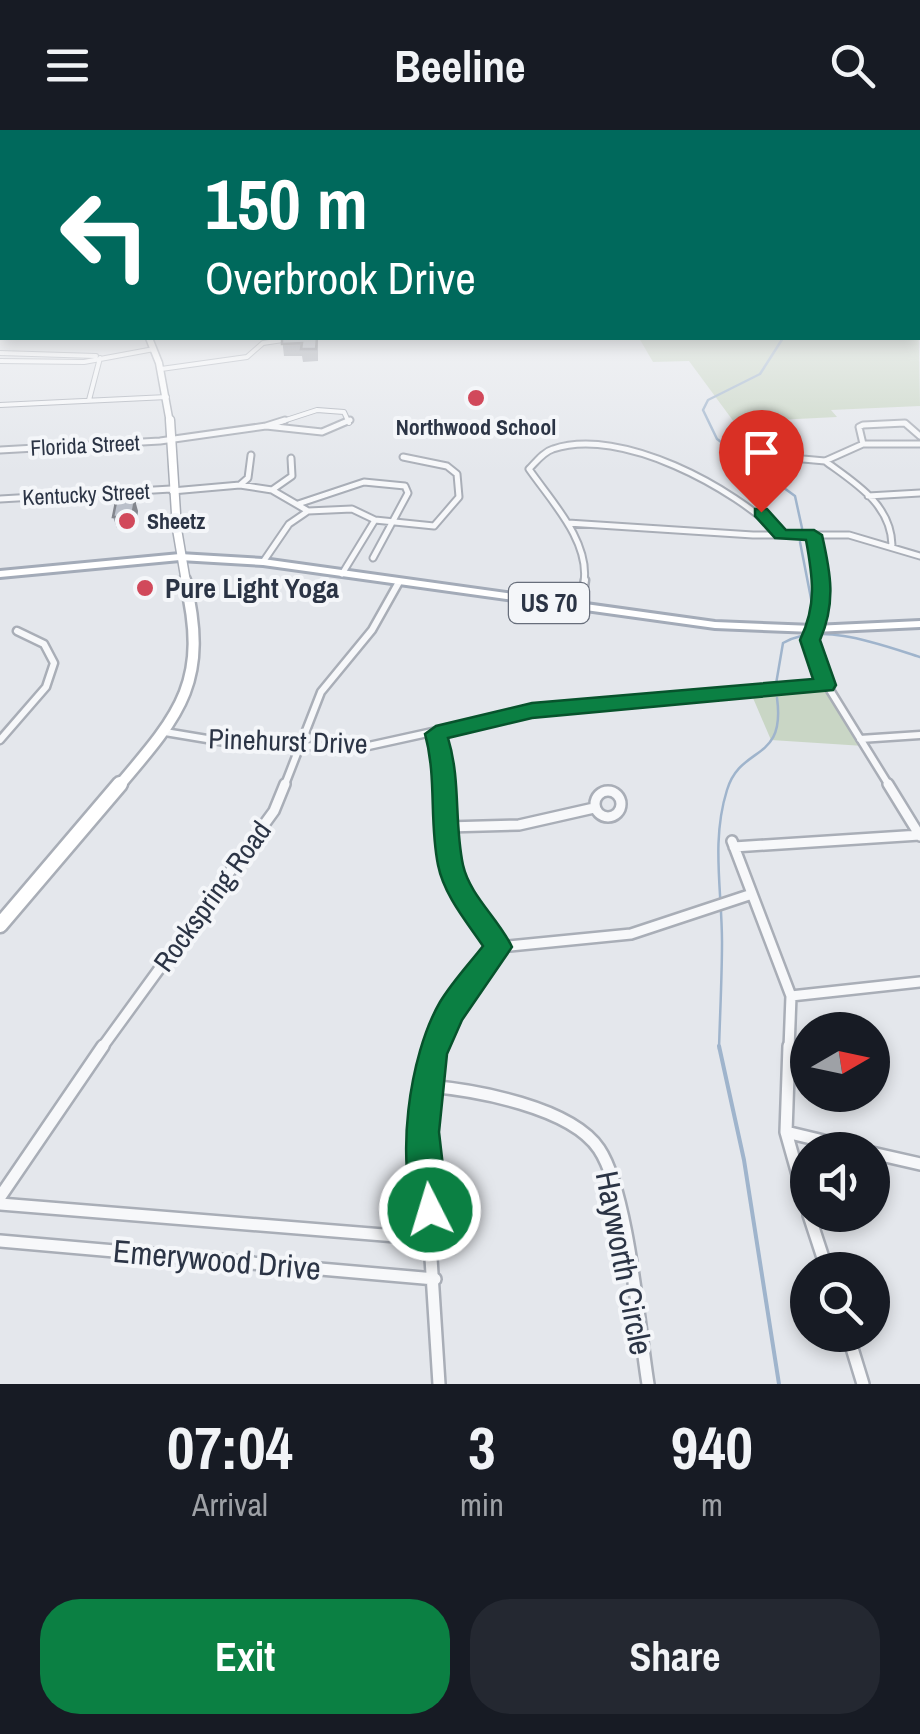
<!DOCTYPE html>
<style>
:root{--surface:#171b24;--page:#242831;--text:#f1f3f6;--muted:#9ea1a6;--accent:#0b8043}
body{margin:0;font-family:"Archivo Narrow",sans-serif;background:var(--page);color:var(--text);height:100vh;display:flex;flex-direction:column;font-size:38px;white-space:nowrap}
*{box-sizing:border-box;margin:0}
p{font-size:32px;color:var(--muted)}
.icon{flex:none;width:55px;height:55px;fill:none;stroke:currentColor;stroke-width:2;stroke-linecap:round;stroke-linejoin:round}
.map{position:relative;height:1254px;overflow:hidden}
.details{display:flex;flex-direction:column;background:var(--surface);flex:1}
.details>*{flex:none}
.top-card{position:absolute;left:0px;top:0px;width:920px;height:210px;box-shadow:0 5px 15px #0003;background:#00695c;color:#fff;overflow:hidden}
.needle{width:65px;rotate:81deg}
.buttons{position:absolute;left:790px;top:882px;display:grid;gap:20px}
.buttons a{display:grid;place-items:center;width:100px;height:100px;border-radius:50%;background:var(--surface);box-shadow:0 5px 15px #0003;font-size:50px}
.pin{position:absolute;display:grid;place-items:center;width:85px;height:85px;color:#fff;margin:-102px -42px;border-radius:50% 50% 50% 0;rotate:-45deg;box-shadow:0 0 10px #0007}
.pin .icon{rotate:45deg}
.me{position:absolute;width:110px;margin:-55px;rotate:355deg;stroke-linejoin:round;filter:drop-shadow(0 0 8px #0008)}
.turn{display:flex;align-items:center;gap:35px;height:210px;padding:0 40px;font-size:45px}
.turn .icon{width:130px;height:130px;stroke-width:2.5}
.turn b{display:block;font-size:70px;line-height:85px}
.eta{display:flex;justify-content:space-evenly;align-items:center;height:170px;text-align:center}
.eta b{font-size:60px;font-weight:700;line-height:70px}
.button{display:flex;gap:20px;margin-top:auto;padding:20px 40px}
.button a{flex:1;height:115px;border-radius:40px;background:var(--accent);color:#fff;font-size:40px;font-weight:700;line-height:115px;text-align:center}
.button a+a{background:var(--page);color:var(--text)}
header{display:flex;justify-content:space-between;align-items:center;height:130px;padding:0 40px;background:var(--surface);font-size:45px;font-weight:700}
.map>svg:first-child{display:block}
.green{fill:#c9d6c5}
.lines{fill:none;stroke-linecap:round;stroke-linejoin:round}
.stream-far1{stroke:#9fb4cc;stroke-width:2.5}
.stream{stroke:#9fb4cc;stroke-width:4}
.street-far4-casing{stroke:#a9aeb7;stroke-width:6}
.street-far3-casing{stroke:#a9aeb7;stroke-width:9}
.street-far2-casing{stroke:#a9aeb7;stroke-width:11}
.street-far1-casing{stroke:#a9aeb7;stroke-width:14}
.street-casing{stroke:#a9aeb7;stroke-width:16}
.secondary-far3-casing{stroke:#a9aeb7;stroke-width:9}
.secondary-far2-casing{stroke:#a9aeb7;stroke-width:11}
.secondary-far1-casing{stroke:#a9aeb7;stroke-width:15}
.secondary-casing{stroke:#a9aeb7;stroke-width:19}
.primary-casing{stroke:#a3abb8;stroke-width:6}
.street-far4{stroke:#f7f8fa;stroke-width:4}
.street-far3{stroke:#f7f8fa;stroke-width:5}
.street-far2{stroke:#f7f8fa;stroke-width:6}
.street-far1{stroke:#f7f8fa;stroke-width:9}
.street{stroke:#f7f8fa;stroke-width:11}
.secondary-far3{stroke:#fff;stroke-width:6}
.secondary-far2{stroke:#fff;stroke-width:8}
.secondary-far1{stroke:#fff;stroke-width:10}
.secondary{stroke:#fff;stroke-width:14}
.primary{fill:#fff;fill-rule:evenodd}
.wall{fill:#a1a5ae}
.shaded-wall{fill:#83868d}
.building{fill:#bbc0ca;stroke:#83868d;stroke-width:2.5}
.route{fill:#0b8043;stroke:#07532c;stroke-width:2.5}
.poi-dot{fill:#d1495b;stroke:#f4f6f9;stroke-width:4}
.labels{text-anchor:middle;stroke-width:8;stroke-linejoin:round;paint-order:stroke}
.far-poi-label{font-size:22px;font-weight:bold;fill:#2b3445;stroke:#f4f6f9}
.far-street-label{font-size:22px;fill:#2b3445;stroke:#f4f6f9}
.shield{fill:#f4f6f9;stroke:#676e7b;stroke-width:2.5}
.shield-label{font-size:25px;font-weight:bold;fill:#2b3445}
.poi-label{font-size:28px;font-weight:bold;fill:#2b3445;stroke:#f4f6f9;text-anchor:start}
.street-label{font-size:28px;fill:#2b3445;stroke:#f4f6f9}
.near-street-label{font-size:32px;fill:#2b3445;stroke:#f4f6f9}
</style>
<header><svg class="icon" aria-label="menu" viewBox="0 0 24 24"><path d="M4 6h16M4 12h16M4 18h16"/></svg>Beeline<svg class="icon" aria-label="search" viewBox="0 0 24 24"><circle cx="10" cy="10" r="6"/><path d="M15 15l6 6"/></svg></header>
<div class="map">
<svg width="920" height="1254" viewBox="0 0 920 1254">
<rect width="100%" height="100%" fill="#e4e7ec"/>
<!-- green -->
<path class="green" d="M918,167L920,276L831,280L837,287L734,292L689,231L653,232L639,208H918Z
M826,555L864,616L771,610L750,561Z"/>
<g class="lines">
<!-- stream-far1 -->
<path class="stream-far1" d="M783,208L760,244L708,270L703,280L717,309L795,366L802,398
M800,412L815,489
M776,554L783,513C821,491 882,515 920,527
M719,919C720,883 722,847 722,812C722,760 711,711 727,660C741,614 786,633 777,568"/>
<!-- stream -->
<path class="stream" d="M719,916L744,1030L779,1254"/>
<!-- street-far4 casing -->
<g class="street-far4-casing">
<path id="street-far4" d="M0,223L96,226
M0,231L84,232L154,219
M161,239L247,227L263,213L289,209
M89,270L100,228
M0,275L167,267
M277,293L317,280L344,282L349,293"/>
</g>
<!-- street-far3 casing -->
<g class="street-far3-casing">
<path id="street-far3" d="M285,290L266,296L322,302L350,290
M752,301L760,313L803,329L825,331L863,314H920
M863,314L859,297L863,295L905,293L920,306
M0,320L160,311L266,296
M291,328L292,346L272,360L308,381L352,379L375,390L342,444
M825,331C855,353 891,374 892,415
M240,355L248,348L251,325
M172,361L240,355L272,360
M868,366L920,363
M0,369L171,359
M298,374L364,352L405,356L408,363L373,428
M375,390L434,396L459,367L457,344L447,336L403,327
M568,393L753,405H849L920,426
M814,405L823,452
M263,432L289,394L308,381
M584,452C590,411 551,371 529,339C536,332 543,322 553,319C621,296 734,358 781,405"/>
</g>
<!-- street-far2 casing -->
<g class="street-far2-casing">
<path id="street-far2" d="M823,450L813,513L817,539L890,657
M581,477L585,450
M165,602L243,615L364,617L532,580L826,555
M436,604L445,657
M860,609L920,605
M0,610L46,557L54,533L44,514L17,501
M284,657L321,562L372,500L399,452"/>
</g>
<!-- street-far1 casing -->
<g class="street-far1-casing">
<path id="street-far1" d="M888,654L920,706
M595 674a13 13 0 1 1 26 0a13 13 0 1 1-26 0Z
M447,697L519,695L594,678
M732,711L791,866L789,919
M734,717L920,705
M499,817L631,804L752,764
M791,866L920,852
M101,919L274,681L285,654
M434,919L450,881L499,817L452,741L445,654"/>
</g>
<!-- street casing -->
<g class="street-casing">
<path id="street" d="M435,916L423,1002L439,1254
M789,916L786,1002L808,1080
M428,956C475,960 571,977 599,1019C628,1062 639,1199 648,1254
M786,1002L861,1020
M872,1023L920,1034
M0,1067L103,916
M0,1074L433,1109
M809,1085L827,1140
M0,1111L435,1149
M848,1205L863,1254"/>
</g>
<!-- secondary-far3 casing -->
<g class="secondary-far3-casing">
<path id="secondary-far3" d="M149,208L159,233L170,293"/>
</g>
<!-- secondary-far2 casing -->
<g class="secondary-far2-casing">
<path id="secondary-far2" d="M170,290L177,399L186,452"/>
</g>
<!-- secondary-far1 casing -->
<g class="secondary-far1-casing">
<path id="secondary-far1" d="M118,657C182,582 209,551 185,450"/>
</g>
<!-- secondary casing -->
<g class="secondary-casing">
<path id="secondary" d="M0,795L120,654"/>
</g>
<!-- primary casing -->
<g class="primary-casing">
<path id="primary" d="M180,424L263,429L715,492L814,496L920,491V497L814,502L715,498L263,435L180,430L0,447V441Z"/>
</g>
<!-- street-far4 -->
<use href="#street-far4" class="street-far4"/>
<!-- street-far3 -->
<use href="#street-far3" class="street-far3"/>
<!-- street-far2 -->
<use href="#street-far2" class="street-far2"/>
<!-- street-far1 -->
<use href="#street-far1" class="street-far1"/>
<!-- street -->
<use href="#street" class="street"/>
<!-- secondary-far3 -->
<use href="#secondary-far3" class="secondary-far3"/>
<!-- secondary-far2 -->
<use href="#secondary-far2" class="secondary-far2"/>
<!-- secondary-far1 -->
<use href="#secondary-far1" class="secondary-far1"/>
<!-- secondary -->
<use href="#secondary" class="secondary"/>
<!-- primary -->
<use href="#primary" class="primary"/>
</g>
<!-- wall -->
<path class="wall" d="M282,208H318V231L303,232L302,226H284Z
M138,381L135,398H117L113,387Z"/>
<!-- shaded-wall -->
<path class="shaded-wall" d="M135,370L138,381L135,398L132,387Z"/>
<!-- building -->
<path class="building" d="M282,208H317L316,219H301L302,213L282,214Z
M135,370L132,387H113L116,372Z"/>
<!-- sky -->
<linearGradient id="sky" x2="0" y2="1"><stop stop-color="#8bb4dd"/><stop offset="0.49" stop-color="#f3f4f6"/><stop offset="1" stop-color="#f3f4f6" stop-opacity="0"/></linearGradient>
<rect width="920" height="342" fill="url(#sky)"/>
<!-- route -->
<path class="route" d="M755,379H767L786,400H814L822,405C831,444 836,473 820,510L836,555L833,560L532,588L448,608C461,650 454,693 463,735C470,766 499,789 512,817L462,890L447,924L439,1002L448,1080L443,1092L430,1097L418,1092C394,1034 409,925 440,872C452,852 469,834 483,816C466,791 444,765 438,735C429,691 437,648 425,604L436,596L532,573L813,549L800,510C817,475 813,448 806,410L775,408L755,386Z"/>
<!-- markers -->
<g class="poi-dot">
<circle cx="476" cy="268" r="10"/>
<circle cx="127" cy="391" r="10"/>
<circle cx="145" cy="458" r="10"/>
</g>
<g class="labels">
<!-- far-poi labels -->
<g class="far-poi-label">
<text x="476" y="305">Northwood School</text>
<text x="147" y="399" text-anchor="start">Sheetz</text>
</g>
<!-- far-street labels -->
<g class="far-street-label">
<text transform="translate(85 315) rotate(-3)" y="8">Florida Street</text>
<text transform="translate(86 364) rotate(-3)" y="8">Kentucky Street</text>
</g>
<!-- shield labels -->
<rect class="shield" x="509" y="453" width="80" height="40" rx="8"/>
<g class="shield-label">
<text x="549" y="482">US 70</text>
</g>
<!-- poi labels -->
<g class="poi-label">
<text x="165" y="468">Pure Light Yoga</text>
</g>
<!-- street labels -->
<g class="street-label">
<text transform="translate(288 611) rotate(2)" y="10">Pinehurst Drive</text>
<text transform="translate(212 766) rotate(-54)" y="10">Rockspring Road</text>
</g>
<!-- near-street labels -->
<g class="near-street-label">
<text transform="translate(217 1130) rotate(5)" y="11">Emerywood Drive</text>
<text transform="translate(624 1133) rotate(79)" y="11">Hayworth Circle</text>
</g>
</g>
</svg>
<div class="buttons">
<a><svg class="needle" viewBox="-14 -14 28 28"><path d="M0-13l5 13h-10z" fill="#e53935"/><path d="M0 13l5-13h-10z" fill="#9ea1a6"/></svg></a>
<a><svg class="icon" aria-label="sound" viewBox="0 0 24 24"><path d="M4 9h4l5-4v14l-5-4H4zM17 9q2 3 0 6"/></svg></a>
<a><svg class="icon" aria-label="search" viewBox="0 0 24 24"><circle cx="10" cy="10" r="6"/><path d="M15 15l6 6"/></svg></a>
</div>
<div class="pin" style="left:761px;top:382px;background:#d93025"><svg class="icon" aria-label="arrive" viewBox="0 0 24 24"><path d="M6 21V4h12l-3 4 3 4H6"/></svg></div>
<svg class="me" style="left:430px;top:1080px" viewBox="-20 -20 40 40"><circle r="17" fill="#0b8043" stroke="#fff" stroke-width="3"/><path d="M0-11L8 9 0 5-8 9z" fill="#fff"/></svg>
<div class="top-card">
<div class="turn"><svg class="icon" aria-label="left" viewBox="0 0 24 24"><path d="M17 20v-9H6M10 6l-5 5 5 5"/></svg><div><b>150 m</b>Overbrook Drive</div></div>
</div>
</div>
<section class="details">
<div class="eta">
<div><b>07:04</b><p>Arrival</p></div>
<div><b>3</b><p>min</p></div>
<div><b>940</b><p>m</p></div>
</div>
<div class="button"><a>Exit</a><a>Share</a></div>
</section>
